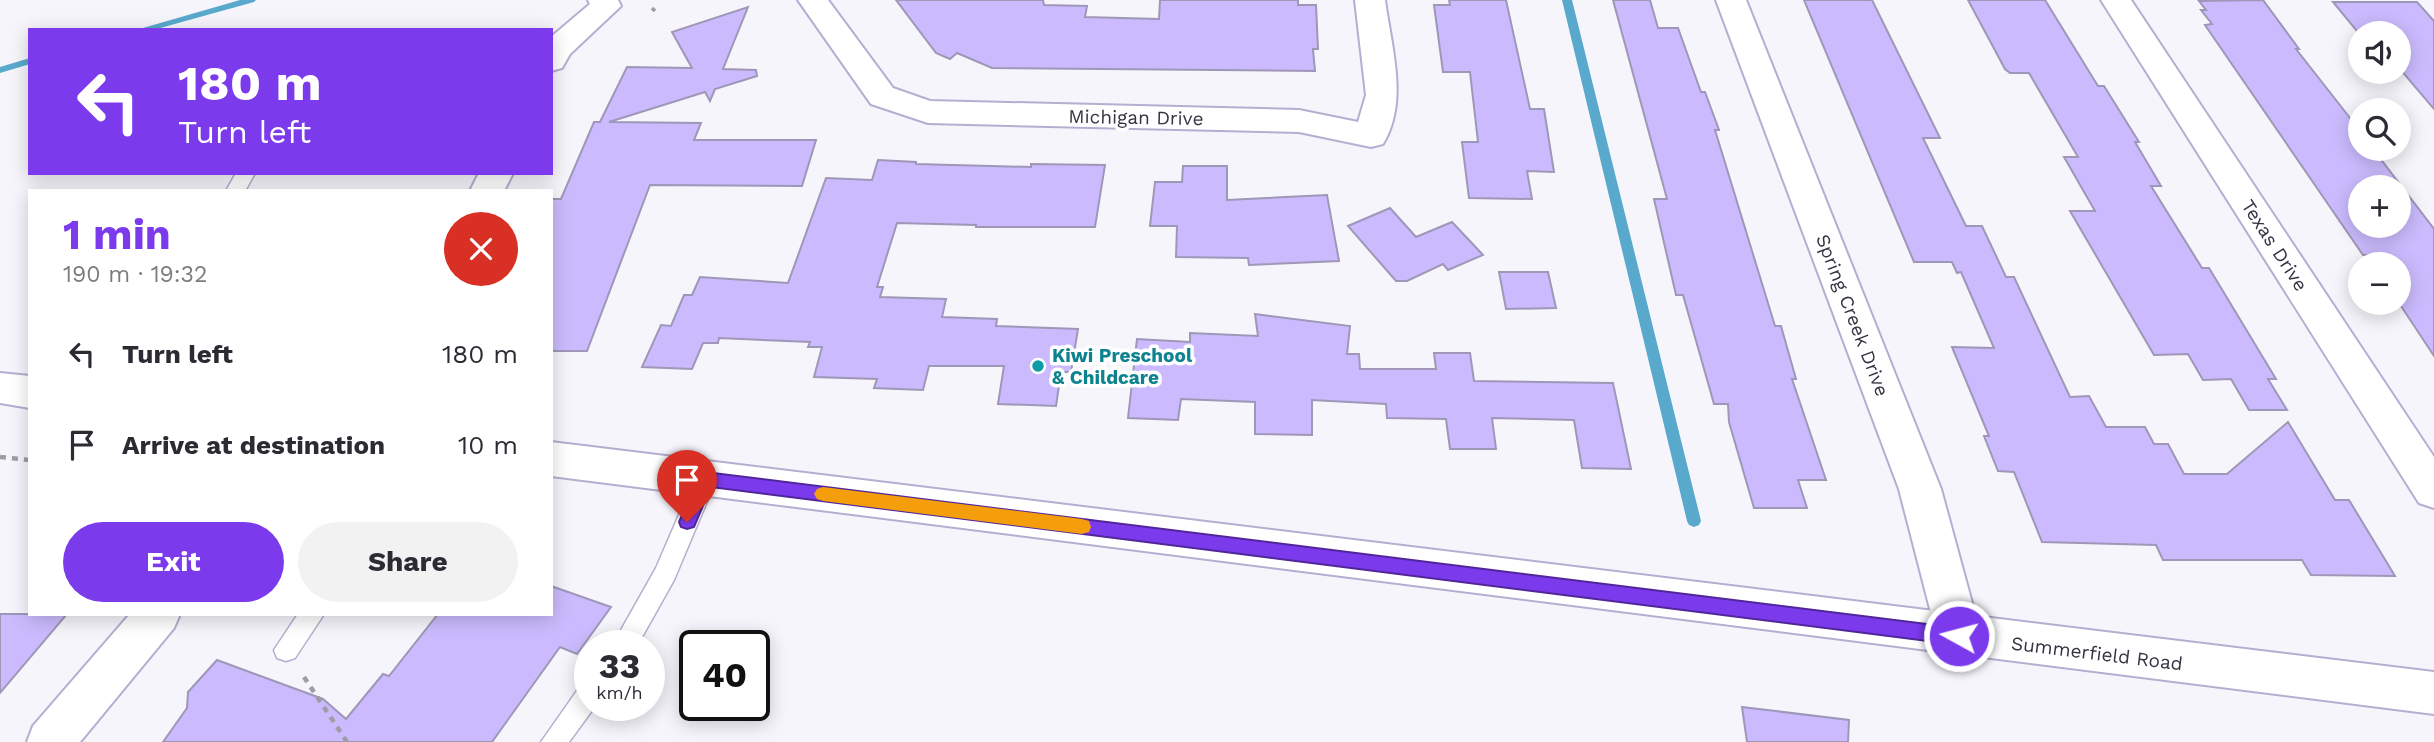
<!DOCTYPE html>
<meta charset="utf-8">
<style>
:root{--surface:#fff;--page:#f2f2f3;--text:#2b2b33;--muted:#7c7c81;--accent:#7c3aed}
body{margin:0;font-family:"Work Sans",sans-serif;background:var(--page);color:var(--text);height:100vh;display:flex;flex-direction:column;font-size:26px;white-space:nowrap}
*{box-sizing:border-box;margin:0}
p{font-size:23px;color:var(--muted)}
.icon{flex:none;width:38px;height:38px;fill:none;stroke:currentColor;stroke-width:2;stroke-linecap:round;stroke-linejoin:round}
.map{position:relative;flex:1;overflow:hidden}
.panel{position:absolute;left:28px;top:189px;width:525px;height:427px;display:flex;flex-direction:column;background:var(--surface);border-radius:0px;box-shadow:0 4px 18px #0003}
.panel>*{flex:none}
.banner{position:absolute;left:28px;top:28px;width:525px;height:147px;border-radius:0px;box-shadow:0 4px 18px #0003;background:#7c3aed;color:#fff;overflow:hidden}
.controls{position:absolute;left:2348px;top:21px;display:grid;gap:14px}
.controls a{display:grid;place-items:center;width:63px;height:63px;border-radius:50%;background:var(--surface);box-shadow:0 4px 18px #0003;font-size:35px}
.speed{position:absolute;left:574px;top:630px;display:flex;gap:14px;font-size:35px;font-weight:700;text-align:center}
.speed>*{display:grid;place-content:center;width:91px;height:91px;border-radius:50%;background:var(--surface);box-shadow:0 4px 18px #0003;line-height:1}
.speed small{font-size:18px;font-weight:400}
.speed .limit{border:4px solid #111;border-radius:10px;background:#fff;color:#111}
.pin{position:absolute;display:grid;place-items:center;width:60px;height:60px;color:#fff;margin:-72px -30px;border-radius:50% 50% 50% 0;rotate:-45deg;box-shadow:0 0 7px #0007}
.pin .icon{rotate:45deg}
.me{position:absolute;width:77px;margin:-38px;rotate:277deg;stroke-linejoin:round;filter:drop-shadow(0 0 5px #0008)}
.turn{display:flex;align-items:center;gap:24px;height:147px;padding:0 35px;font-size:32px}
.turn .icon{width:91px;height:91px;stroke-width:2.5}
.turn b{display:block;font-size:49px;line-height:60px}
.round{display:grid;place-items:center;flex:none;width:74px;height:74px;border-radius:37px;background:var(--page)}
.headline{display:flex;align-items:center;justify-content:space-between;height:119px;padding:0 35px}
h1{font-size:42px;font-weight:700;line-height:52px;color:var(--accent)}
.cta{display:flex;gap:14px;margin-top:auto;padding:14px 35px}
.cta a{flex:1;height:80px;border-radius:42px;background:var(--accent);color:#fff;font-size:28px;font-weight:700;line-height:80px;text-align:center}
.cta a+a{background:var(--page);color:var(--text)}
ul{padding:0;list-style:none}
li{display:flex;align-items:center;gap:21px;height:91px;padding:0 35px}
li div{flex:1}
li b{display:block;font-size:26px}
li em{font-style:normal}
.map>svg:first-child{display:block}
.lines{fill:none;stroke-linecap:round;stroke-linejoin:round}
.stream{fill:#58a9cc;fill-rule:evenodd}
.building{fill:#cbbbfe;stroke:#9e97b7;stroke-width:2;fill-rule:evenodd}
.lane-casing{stroke:#b5aed0;stroke-width:3}
.street-casing{stroke:#b5aed0;stroke-width:4}
.secondary-casing{stroke:#b5aed0;stroke-width:4}
.path-far1{stroke:#9e9ca6;stroke-width:3.5;stroke-dasharray:4.5 4.5;stroke-linecap:butt}
.path{stroke:#9e9ca6;stroke-width:4.5;stroke-dasharray:6 6;stroke-linecap:butt}
.lane{fill:#fff;fill-rule:evenodd}
.street{fill:#fff;fill-rule:evenodd}
.secondary{fill:#fff;fill-rule:evenodd}
.route{fill:#7c3aed;stroke:#51269a;stroke-width:2}
.slow{fill:#f59e0b}
.culture-dot{fill:#0f9aa8;stroke:#fff;stroke-width:2.5}
.labels{text-anchor:middle;stroke-width:7;stroke-linejoin:round;paint-order:stroke}
.street-label{font-size:19px;fill:#363341;stroke:#fff}
.culture-label{font-size:19px;font-weight:bold;fill:#0d838f;stroke:#fff;text-anchor:start}
</style>
<div class="map">
<svg width="2434" height="742" viewBox="0 0 2434 742">
<rect width="100%" height="100%" fill="#f7f5fc"/>
<g class="lines">
<!-- stream -->
<path class="stream" d="M240,0H256L254,2L153,30H136Z
M1562,0H1572L1701,521L1699,525L1694,527L1689,525L1687,521Z
M30,58V64L0,73V67Z"/>
</g>
<!-- building -->
<path class="building" d="M896,0H1043L1044,5L1087,6L1085,17L1159,19L1160,0H1298V5H1316L1318,49H1313L1315,71L992,68L957,53L950,59L936,53Z
M1449,0H1506L1530,109H1544L1554,172L1527,171L1532,199L1469,198L1462,142H1478L1470,72H1443L1434,5H1450Z
M1613,0H1650L1658,28H1678L1701,92H1705L1719,130H1715L1775,326H1781L1796,379H1792L1826,480H1798L1807,508H1754L1729,422L1728,404H1714L1683,295H1676L1654,199H1667Z
M1804,0H1872L1940,138H1923L1966,226H1982L2006,277H2014L2070,397L2089,396L2106,427H2145L2154,444H2168L2184,474H2227L2288,422L2335,500H2349L2395,576L2311,575L2302,560H2163L2156,545L2042,542L2014,472L1998,471L1984,436H1989L1952,347L1994,348L1961,272L1957,273L1952,262H1914Z
M1968,0H2045L2098,86H2104L2139,142H2135L2161,186H2151L2202,268H2209L2276,379H2268L2287,410H2249L2231,379L2203,380L2188,354L2154,355L2070,211H2095L2064,157H2078L2029,73H2010L2005,69Z
M2263,0L2299,49H2296L2361,132V149H2373L2434,229V356L2399,303V264H2373L2367,255H2363L2205,25L2212,24L2201,10H2206L2199,1ZM2361,187H2399V226H2361Z
M2333,2H2417L2434,21V109L2399,68V33H2361V36Z
M748,7L723,69L756,70L757,76L715,89L710,101L705,92L609,122L701,123L694,140H816L802,186L650,185L587,351H551V199H561L594,122H600L627,67L692,68L672,32Z
M878,160L916,162V164L1031,167V164L1105,165L1095,227H976V225L897,223L877,287H883L880,297L946,299L942,317L997,319L996,326L1078,329L1071,372H1061L1056,406L998,404L1004,366H929L923,390L874,388L877,379L814,377L822,347H808L810,342L719,338L718,343H703L692,369L642,367L661,325L671,326L684,295H692L700,277L788,283L826,178L872,180Z
M1183,166H1227V200L1327,195L1339,261L1249,265L1248,258L1176,257L1177,226H1150L1155,182H1182Z
M1390,208L1416,237L1452,222L1483,255L1448,270L1443,264L1407,281H1396L1348,226Z
M1499,272H1548L1556,308L1506,309Z
M1255,314L1350,326L1347,354H1359L1360,369H1436L1434,353H1470L1474,381L1613,383L1631,469L1582,468L1574,420L1492,418L1496,449H1450L1446,419L1387,418L1386,404L1312,400V435L1255,434V402L1181,399L1178,420L1128,418L1137,339L1190,342V333L1258,336Z
M551,586L611,607L577,654L560,647L492,742H163L187,708L188,692L217,660L323,699L346,719L383,674L389,676L438,614H551Z
M0,614H67L0,693Z
M1742,707L1849,720L1848,742H1747Z"/>
<g class="lines">
<!-- lane casing -->
<g class="lane-casing">
<path id="lane" d="M236,173H255L245,191H226Z
M705,471L713,473L716,480L674,580L637,646H612L656,568L697,473Z
M298,614H324L295,658L286,661L277,658L274,650Z
M590,681V705H596L569,742H541L581,685Z"/>
</g>
<!-- street casing -->
<g class="street-casing">
<path id="street" d="M588,0H618L621,6L570,54L562,68L551,71V37L590,4Z
M798,0H828L893,88L930,101L1299,110L1358,122L1366,95L1355,0H1385C1391,46 1409,101 1383,144L1371,147L1299,132L928,123L871,104Z
M1716,0H1746L1941,489L1981,636L1975,650L1959,656L1943,650L1937,636L1899,489Z
M2101,0H2131L2434,457V508L2419,503Z
M479,173H513L504,191H470Z
M130,614H180L174,628L80,742H27L33,726Z"/>
</g>
<!-- secondary casing -->
<g class="secondary-casing">
<path id="secondary" d="M0,373L30,376V408L0,403Z
M551,442L2434,672V714L551,476Z"/>
</g>
<!-- path-far1 -->
<path class="path-far1" d="M652,8L655,11"/>
<!-- path -->
<path class="path" d="M0,457L30,460
M304,677L347,742"/>
<!-- lane -->
<use href="#lane" class="lane"/>
<!-- street -->
<use href="#street" class="street"/>
<!-- secondary -->
<use href="#secondary" class="secondary"/>
</g>
<!-- route -->
<path class="route" d="M705,472L1959,628L1965,630L1968,636L1965,642L1959,645L711,487L694,527L687,529L681,527L679,522L697,480L699,474Z"/>
<!-- slow -->
<path class="slow" d="M823,487L1082,519L1089,521L1091,527L1089,532L1082,534L823,501L817,499L814,494L817,489Z"/>
<!-- markers -->
<circle class="culture-dot" cx="1038" cy="366" r="7"/>
<g class="labels">
<!-- street labels -->
<g class="street-label">
<text transform="translate(1136 117) rotate(1)" y="7">Michigan Drive</text>
<text transform="translate(2275 245) rotate(57)" y="7">Texas Drive</text>
<text transform="translate(1853 315) rotate(69)" y="7">Spring Creek Drive</text>
<text transform="translate(2097 653) rotate(7)" y="7">Summerfield Road</text>
</g>
<!-- culture labels -->
<g class="culture-label">
<text x="1052" y="362">Kiwi Preschool<tspan x="1052" dy="22">&amp; Childcare</tspan></text>
</g>
</g>
</svg>
<div class="controls">
<a><svg class="icon" aria-label="sound" viewBox="0 0 24 24"><path d="M4 9h4l5-4v14l-5-4H4zM17 9q2 3 0 6"/></svg></a>
<a><svg class="icon" aria-label="search" viewBox="0 0 24 24"><circle cx="10" cy="10" r="6"/><path d="M15 15l6 6"/></svg></a>
<a>+</a>
<a>−</a>
</div>
<div class="speed"><div>33<small>km/h</small></div><div class="limit">40</div></div>
<div class="pin" style="left:687px;top:522px;background:#d93025"><svg class="icon" aria-label="arrive" viewBox="0 0 24 24"><path d="M6 21V4h12l-3 4 3 4H6"/></svg></div>
<svg class="me" style="left:1959px;top:636px" viewBox="-20 -20 40 40"><circle r="17" fill="#7c3aed" stroke="#fff" stroke-width="3"/><path d="M0-11L8 9 0 5-8 9z" fill="#fff"/></svg>
<div class="banner">
<div class="turn"><svg class="icon" aria-label="left" viewBox="0 0 24 24"><path d="M17 20v-9H6M10 6l-5 5 5 5"/></svg><div><b>180 m</b>Turn left</div></div>
</div>
<section class="panel">
<div class="headline"><div><h1>1 min</h1><p>190 m · 19:32</p></div><a class="round" style="background:#d93025;color:#fff"><svg class="icon" aria-label="close" viewBox="0 0 24 24"><path d="M6 6l12 12M18 6L6 18"/></svg></a></div>
<ul>
<li><svg class="icon" aria-label="left" viewBox="0 0 24 24"><path d="M17 20v-9H6M10 6l-5 5 5 5"/></svg><div><b>Turn left</b></div><em>180 m</em></li>
<li><svg class="icon" aria-label="arrive" viewBox="0 0 24 24"><path d="M6 21V4h12l-3 4 3 4H6"/></svg><div><b>Arrive at destination</b></div><em>10 m</em></li>
</ul>
<div class="cta"><a>Exit</a><a>Share</a></div>
</section>
</div>
